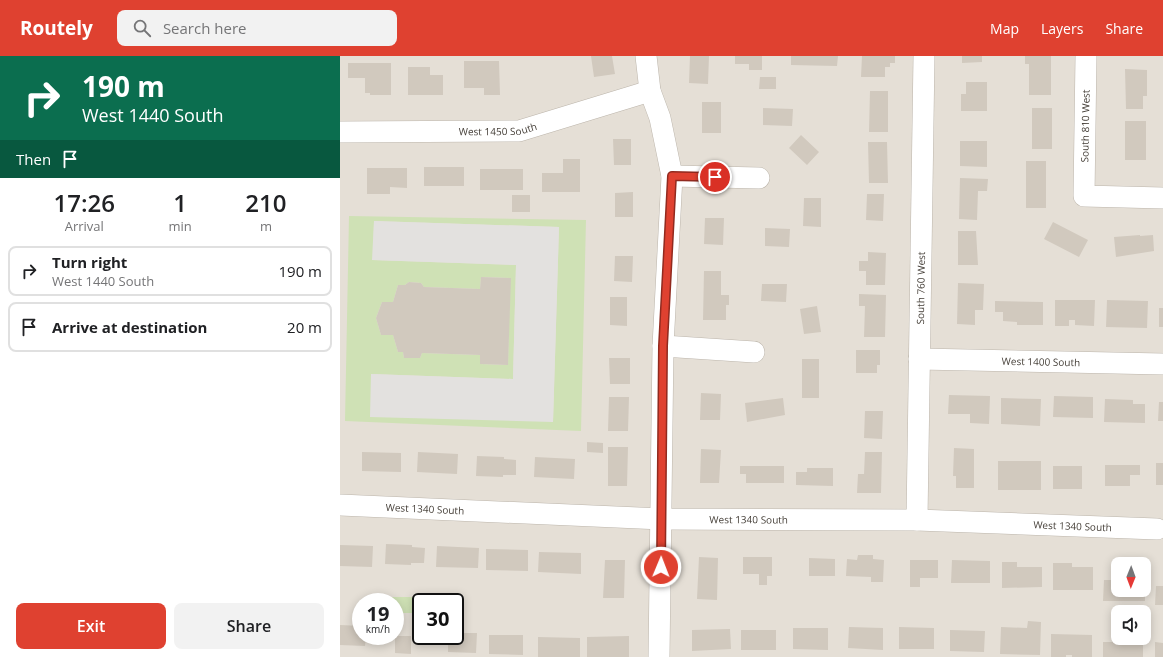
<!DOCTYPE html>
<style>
:root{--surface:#fff;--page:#f2f2f2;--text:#202124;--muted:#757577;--line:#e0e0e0;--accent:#df4130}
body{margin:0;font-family:"Open Sans",sans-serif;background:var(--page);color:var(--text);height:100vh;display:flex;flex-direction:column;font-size:15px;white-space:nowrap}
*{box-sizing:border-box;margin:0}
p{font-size:13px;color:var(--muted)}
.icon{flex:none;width:22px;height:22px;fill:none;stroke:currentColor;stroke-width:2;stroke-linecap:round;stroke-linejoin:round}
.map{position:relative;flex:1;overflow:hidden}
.details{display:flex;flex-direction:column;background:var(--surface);width:340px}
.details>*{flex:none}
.banner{background:#0b6e4f;color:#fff;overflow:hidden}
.needle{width:26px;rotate:181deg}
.tools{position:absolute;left:771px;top:501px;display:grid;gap:8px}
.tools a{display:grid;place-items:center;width:40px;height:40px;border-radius:8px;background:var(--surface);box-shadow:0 2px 10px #0003;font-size:20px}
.speed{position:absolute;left:12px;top:537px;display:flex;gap:8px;font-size:20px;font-weight:700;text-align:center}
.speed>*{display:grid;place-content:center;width:52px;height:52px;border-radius:50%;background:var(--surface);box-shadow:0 2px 10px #0003;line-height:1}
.speed small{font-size:10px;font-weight:400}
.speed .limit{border:2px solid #111;border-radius:6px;background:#fff;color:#111}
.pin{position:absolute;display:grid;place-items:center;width:34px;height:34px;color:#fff;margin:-17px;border:2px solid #fff;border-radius:50%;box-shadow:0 1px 4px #0007}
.me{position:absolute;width:44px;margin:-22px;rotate:1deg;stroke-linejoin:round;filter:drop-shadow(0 0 3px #0008)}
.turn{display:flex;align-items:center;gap:14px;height:84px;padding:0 16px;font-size:18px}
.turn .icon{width:52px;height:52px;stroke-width:2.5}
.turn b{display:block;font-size:28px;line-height:34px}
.then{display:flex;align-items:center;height:38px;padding:0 16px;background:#0003;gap:8px;font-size:15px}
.eta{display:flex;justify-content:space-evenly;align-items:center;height:68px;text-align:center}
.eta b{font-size:24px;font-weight:600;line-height:28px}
.action{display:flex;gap:8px;margin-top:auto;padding:8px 16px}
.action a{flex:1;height:46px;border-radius:8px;background:var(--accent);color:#fff;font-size:16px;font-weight:600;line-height:46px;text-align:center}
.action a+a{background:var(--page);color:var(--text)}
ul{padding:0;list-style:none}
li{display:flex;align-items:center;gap:12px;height:50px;margin:0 8px 6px;padding:0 8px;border:2px solid var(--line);border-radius:8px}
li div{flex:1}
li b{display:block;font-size:15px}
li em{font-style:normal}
header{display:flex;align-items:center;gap:24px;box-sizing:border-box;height:56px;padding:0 20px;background:var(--accent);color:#fff}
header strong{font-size:19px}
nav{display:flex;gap:22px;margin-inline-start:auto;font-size:14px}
.search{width:280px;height:36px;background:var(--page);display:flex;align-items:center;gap:10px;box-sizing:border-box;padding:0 14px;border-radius:8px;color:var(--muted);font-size:15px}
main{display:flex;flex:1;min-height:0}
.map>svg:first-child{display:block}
.residential{fill:#e5dfd6;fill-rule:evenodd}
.green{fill:#cfe1b5;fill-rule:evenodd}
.parking{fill:#e3e1df}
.building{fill:#d1c9be}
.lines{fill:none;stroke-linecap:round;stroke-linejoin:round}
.minor-casing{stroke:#bcb5ab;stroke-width:22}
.minor{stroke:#fff;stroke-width:21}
.route-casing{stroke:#912a1f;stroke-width:10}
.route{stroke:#df4130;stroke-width:7}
.labels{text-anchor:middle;stroke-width:4;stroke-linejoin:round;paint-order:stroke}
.street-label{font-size:10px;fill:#443e37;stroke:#fff}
</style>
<header>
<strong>Routely</strong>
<div class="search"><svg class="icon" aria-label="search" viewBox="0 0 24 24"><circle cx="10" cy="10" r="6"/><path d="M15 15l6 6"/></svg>Search here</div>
<nav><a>Map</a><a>Layers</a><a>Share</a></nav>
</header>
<main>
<section class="details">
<div class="banner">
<div class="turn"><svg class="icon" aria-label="right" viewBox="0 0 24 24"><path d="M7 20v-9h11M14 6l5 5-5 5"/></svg><div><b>190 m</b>West 1440 South</div></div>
<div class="then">Then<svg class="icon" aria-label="arrive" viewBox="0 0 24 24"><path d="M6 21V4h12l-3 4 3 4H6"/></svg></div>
</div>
<div class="eta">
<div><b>17:26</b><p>Arrival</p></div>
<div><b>1</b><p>min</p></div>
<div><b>210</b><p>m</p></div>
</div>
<ul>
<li><svg class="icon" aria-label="right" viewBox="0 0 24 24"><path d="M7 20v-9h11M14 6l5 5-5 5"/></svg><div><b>Turn right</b><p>West 1440 South</p></div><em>190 m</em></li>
<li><svg class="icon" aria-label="arrive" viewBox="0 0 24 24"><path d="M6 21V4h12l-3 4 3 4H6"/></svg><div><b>Arrive at destination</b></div><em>20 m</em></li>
</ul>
<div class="action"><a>Exit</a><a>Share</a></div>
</section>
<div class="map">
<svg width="823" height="601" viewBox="0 0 823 601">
<rect width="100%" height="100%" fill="#f1eee7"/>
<!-- residential -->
<path class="residential" d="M0,0H823V601H0ZM778,508H804V534H778ZM21,546H55V580H21ZM81,546H115V580H81ZM778,556H804V582H778Z"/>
<!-- green -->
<path class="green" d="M9,160L246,164L241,375L5,365ZM34,165L219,171L213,366L31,318L173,323L176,209L33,204ZM141,221L170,222L168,309L140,308V299L82,297L80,302H64L63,296H58L53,279H41L36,262L42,246H53L58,229H65L69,226L81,227L84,231L140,233Z
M47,541H78L79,557H55V546H47Z"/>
<!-- parking -->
<path class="parking" d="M34,165L219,171L213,366L30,361L31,318L173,323L176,209L32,204Z"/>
<!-- building -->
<path class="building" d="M251,0H272L275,18L254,21Z
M350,0H369L368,28L349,27Z
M395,0H422V14H409V8H395Z
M451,0H498L497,10L451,9Z
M522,0H555V7H550V11H545V21H521Z
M622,0H642V6L622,7Z
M685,0H711V39H689V8H685Z
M124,5H159L160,39H144V32H124Z
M8,7H51V39H30V37H25V22H8Z
M68,11H90V19H103V39H68Z
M785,13L807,14V40H803V53H786Z
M420,21H436V33H419Z
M626,26H647V55H621V38H626Z
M530,35H548V76H529Z
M362,46H381V77H362Z
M423,52L453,53L452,70L423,69Z
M692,52H712V93H692Z
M785,65H806V104H785Z
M461,79L479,96L467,109L449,92Z
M273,83H291V109H274Z
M620,85H647V111L620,110Z
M528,86H547L548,127H529Z
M223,103H240V136H202V117H223Z
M686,105H706V152H686Z
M84,111H124V130H84Z
M27,112H67V132L50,131V138H27Z
M140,113H183V134H140Z
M620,122L648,123L647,135H638L637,164L619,163Z
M293,136V161H275V137Z
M527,138H544L543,165L526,164Z
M172,139H190V156H172Z
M464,142H481V171L463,170Z
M365,162H384L383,189L364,188Z
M713,166L748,184L739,201L704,183Z
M425,172L450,173L449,191L425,190Z
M618,175H636L638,209H618Z
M800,179V180L813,179L814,195L776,201L774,181Z
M528,196L546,197L545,229H526V215H519V205H528Z
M275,200H293L292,226L274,225Z
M364,215H381V239H389V249H386V264H363Z
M141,221L171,222L168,309L140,308V299L82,297L80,302H64L63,296H58L53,279H41L36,262L42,246H53L58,229H65L69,226L81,227L84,231L140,233Z
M618,227L644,228L643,254H635V269L617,268Z
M422,228H447L446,246L421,245Z
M519,238L546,239L545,281H524L525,250H519Z
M270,241H287V270L270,269Z
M715,244H755L754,270L735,269V264H729V270H715Z
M767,244L808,245L807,272L766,271Z
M655,245L703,246V269H677V266L663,265V256H655Z
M477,250L481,276L464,278L460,253Z
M819,252H823V271H819Z
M516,294H540V309H537V317H516Z
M269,302H290V328H270Z
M462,303H479V342H462Z
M361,337L381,338L380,364H360Z
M609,339L650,340L649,368L630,367V358H608Z
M714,340L753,341V362L713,361Z
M269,341H289L288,375H268Z
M443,342L445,359L407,366L405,347Z
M661,342L701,343L700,370L661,368Z
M765,343L793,344V348H805V367L764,366Z
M819,346H823V365H818Z
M525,355H543L542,383L524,382Z
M247,386L263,387V397L247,396Z
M268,391H288L287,430H268Z
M614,392L634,393V432H616V420H613Z
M361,393L381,394L379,427H360Z
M22,396L61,397V416L22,415Z
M78,396L118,398L117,418L77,416Z
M525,396H542L541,437H517L518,418H524Z
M137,400L164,401V403L176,404V419H163V421L136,420Z
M195,401L235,403L234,423L194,421Z
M658,405H701V434H658Z
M816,407H823V429H816Z
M765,409H800V419H790V430H765Z
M400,410H444V427H406V418H400Z
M713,410H742V433H713Z
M467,412H493V430L456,429V416H467Z
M46,488L72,489V491L85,492L84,507H71V509L45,508Z
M0,489L33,490L32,511L0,510Z
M97,490L139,492L138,512L96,511Z
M146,493L188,494V515L146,514Z
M199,496L241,497V518L198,516Z
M518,499H533V503L544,504L543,526H531V521L506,520L507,503L517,504Z
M359,501L378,502L377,544L357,543Z
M403,501H432V520H427V529H419V518H403Z
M469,502L495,503V520H469Z
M265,504H285L284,542H263Z
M570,504H598V522H580V531H570Z
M612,504L650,505V527H611Z
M662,506H677V511H702V531L662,532Z
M713,507H732V511H753V534H713Z
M764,524H778V534H805V545H763Z
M816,530H823V549H815Z
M688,565L701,566L700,599L660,598L661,571L687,572Z
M0,569L21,570V580H26L25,590L0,589Z
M509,571L543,572V594L508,592Z
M559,571L594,572V593H559Z
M453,572H488V594L453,593Z
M390,573L391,593L352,595V574Z
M401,574H436V594H401Z
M610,574L645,575L644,596L610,595Z
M115,577H137L136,597L108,596V580H115Z
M711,578L752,579V601H732V599H726V601H711Z
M149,579H183V599L149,598Z
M55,580H71V598L55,597Z
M289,580V601H247V581Z
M198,581L240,582V601H198Z
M763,586H803V601H763Z
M815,586L823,587V601H815Z"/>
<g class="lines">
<!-- minor casing -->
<g class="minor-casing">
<g id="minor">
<path d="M306,0L310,35L320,62L332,120L323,290L319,601"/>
<path d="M746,0L744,140L823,142"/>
<path id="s1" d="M0,76L179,75L310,35"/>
<path d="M332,120L419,122"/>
<path d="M323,290L414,296"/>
<path id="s2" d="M579,303L823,308"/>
<path id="s3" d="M0,449L322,463L577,464L817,473"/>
<path id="s4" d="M577,464L584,0"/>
</g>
</g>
<!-- minor -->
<use href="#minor" class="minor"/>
</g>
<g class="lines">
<!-- route casing -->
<g class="route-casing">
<path id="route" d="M321,511L323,290L332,120L375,121"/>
</g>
<!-- route -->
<use href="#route" class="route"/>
</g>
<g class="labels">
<!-- street labels -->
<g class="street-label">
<text transform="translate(745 70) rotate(-89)" y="4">South 810 West</text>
<text dy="4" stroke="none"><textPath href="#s1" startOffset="158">West 1450 South</textPath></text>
<text dy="4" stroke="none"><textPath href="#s4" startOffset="232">South 760 West</textPath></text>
<text dy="4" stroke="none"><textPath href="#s2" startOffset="122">West 1400 South</textPath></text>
<text dy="4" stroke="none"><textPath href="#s3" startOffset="85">West 1340 South</textPath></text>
<text dy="4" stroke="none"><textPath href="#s3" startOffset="409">West 1340 South</textPath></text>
<text dy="4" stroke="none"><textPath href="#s3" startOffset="733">West 1340 South</textPath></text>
</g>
</g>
</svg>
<div class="tools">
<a><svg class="needle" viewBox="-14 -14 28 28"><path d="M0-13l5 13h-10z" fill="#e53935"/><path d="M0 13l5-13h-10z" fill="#757577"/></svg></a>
<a><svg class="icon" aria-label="sound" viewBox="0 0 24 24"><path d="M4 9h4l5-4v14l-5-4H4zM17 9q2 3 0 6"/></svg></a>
</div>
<div class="speed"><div>19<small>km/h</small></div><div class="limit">30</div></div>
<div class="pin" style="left:375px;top:121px;background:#d93025"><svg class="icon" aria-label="arrive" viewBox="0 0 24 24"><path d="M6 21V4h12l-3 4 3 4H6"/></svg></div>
<svg class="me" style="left:321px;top:511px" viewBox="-20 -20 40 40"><circle r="17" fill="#df4130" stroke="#fff" stroke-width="3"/><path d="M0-11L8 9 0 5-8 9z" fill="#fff"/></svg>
</div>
</main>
